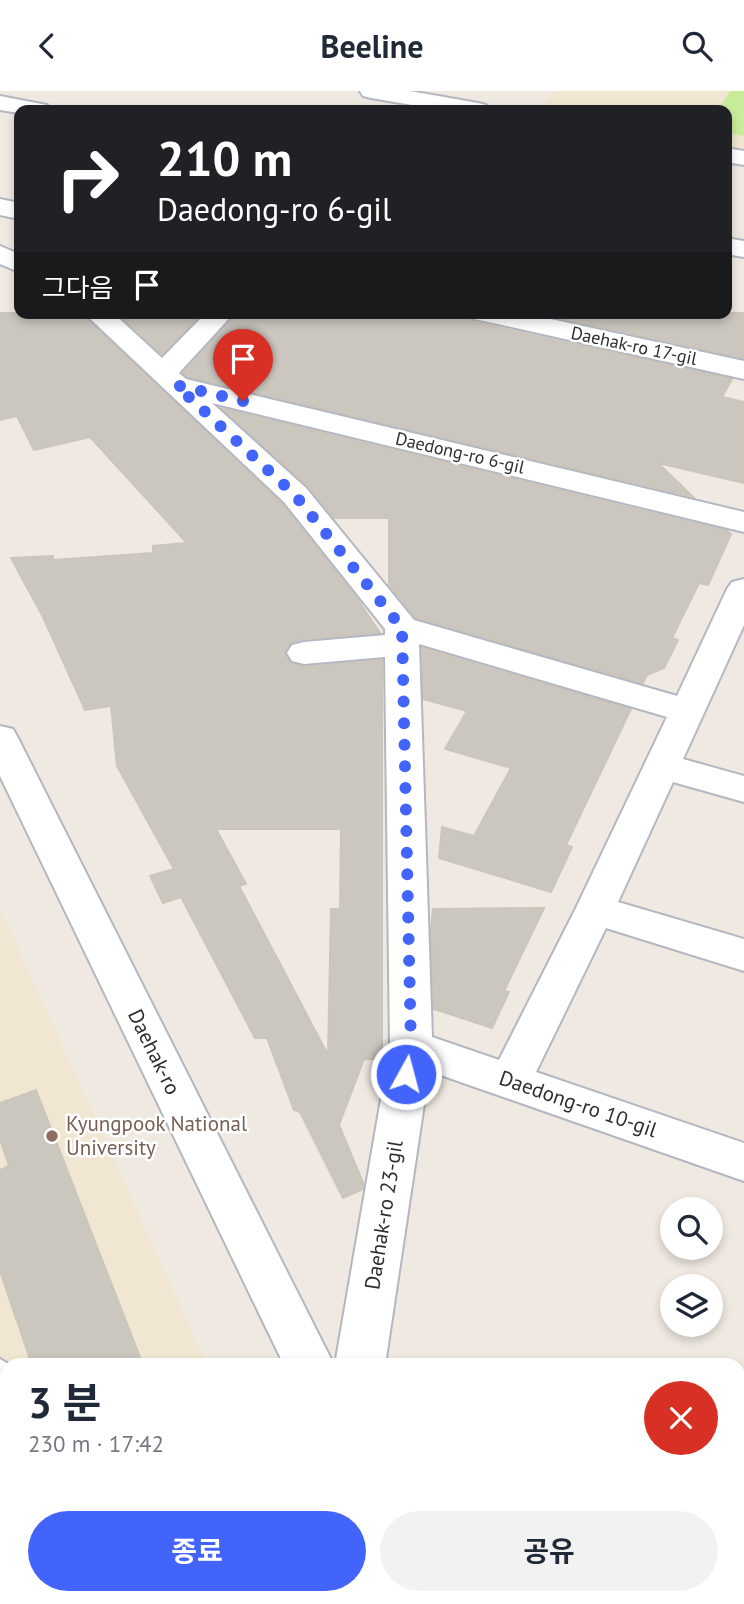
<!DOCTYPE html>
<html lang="ko">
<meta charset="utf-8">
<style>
:root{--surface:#fff;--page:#f2f2f3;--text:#1f2937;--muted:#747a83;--accent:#4264fb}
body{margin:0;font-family:"PT Sans","Noto Sans KR",sans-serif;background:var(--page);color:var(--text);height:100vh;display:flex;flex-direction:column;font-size:26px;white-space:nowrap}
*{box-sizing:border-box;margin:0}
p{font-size:23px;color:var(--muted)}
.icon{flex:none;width:38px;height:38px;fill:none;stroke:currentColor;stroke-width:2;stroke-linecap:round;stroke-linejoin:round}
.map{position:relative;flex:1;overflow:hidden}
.side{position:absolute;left:0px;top:1267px;width:746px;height:247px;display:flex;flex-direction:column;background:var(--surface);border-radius:21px 21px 0 0;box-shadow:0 4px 10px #0003}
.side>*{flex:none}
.hud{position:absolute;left:14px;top:14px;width:718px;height:214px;border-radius:14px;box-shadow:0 4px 10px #0003;background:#202124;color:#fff;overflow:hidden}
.tools{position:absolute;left:660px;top:1106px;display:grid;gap:14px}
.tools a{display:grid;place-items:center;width:63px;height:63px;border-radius:50%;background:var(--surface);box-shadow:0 4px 10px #0003;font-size:35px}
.pin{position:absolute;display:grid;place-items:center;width:60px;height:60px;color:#fff;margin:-72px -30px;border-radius:50% 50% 50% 0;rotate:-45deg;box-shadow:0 0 7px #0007}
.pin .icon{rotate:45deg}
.me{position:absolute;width:77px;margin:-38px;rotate:7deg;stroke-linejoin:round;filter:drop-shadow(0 0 5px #0008)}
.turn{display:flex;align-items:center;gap:24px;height:147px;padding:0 28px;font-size:32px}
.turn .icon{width:91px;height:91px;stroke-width:2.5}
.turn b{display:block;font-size:49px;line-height:60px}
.then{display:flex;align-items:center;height:66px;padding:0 28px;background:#0003;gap:14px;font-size:26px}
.round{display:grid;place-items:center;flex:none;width:74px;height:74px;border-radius:37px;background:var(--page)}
.summary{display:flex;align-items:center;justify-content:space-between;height:119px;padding:0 28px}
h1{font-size:42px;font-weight:700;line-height:52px}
.primary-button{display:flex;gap:14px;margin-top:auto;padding:14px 28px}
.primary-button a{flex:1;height:80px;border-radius:42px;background:var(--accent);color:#fff;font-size:28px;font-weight:700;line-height:80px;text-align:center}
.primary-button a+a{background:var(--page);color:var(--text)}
header{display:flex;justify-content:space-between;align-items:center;height:91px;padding:0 28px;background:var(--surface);font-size:32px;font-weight:700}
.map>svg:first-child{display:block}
.education{fill:#f0e6d1}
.pitch{fill:#c9ec9a}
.building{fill:#cbc7bf;stroke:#cbc5ba;stroke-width:2;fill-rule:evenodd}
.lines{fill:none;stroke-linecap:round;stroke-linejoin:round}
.service-casing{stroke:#b4b7c1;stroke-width:4}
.minor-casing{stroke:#b4b7c1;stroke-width:4}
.secondary-casing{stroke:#b4b7c1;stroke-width:4}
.path{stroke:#c9c9c9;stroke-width:3.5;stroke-dasharray:4.5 2.5;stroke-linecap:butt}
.service{fill:#fff;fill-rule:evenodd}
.minor{fill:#fff;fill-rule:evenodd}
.secondary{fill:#fff;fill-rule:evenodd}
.route{stroke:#4264fb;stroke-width:12;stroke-dasharray:0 21.6}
.education-dot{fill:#8d6e63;stroke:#fff;stroke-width:2.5}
.labels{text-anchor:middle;stroke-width:5;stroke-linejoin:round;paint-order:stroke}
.far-street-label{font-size:18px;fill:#2e2e2e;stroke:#fff}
.street-label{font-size:21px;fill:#2e2e2e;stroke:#fff}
.education-label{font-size:21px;fill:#785e54;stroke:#fff;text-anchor:start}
</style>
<header><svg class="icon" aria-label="back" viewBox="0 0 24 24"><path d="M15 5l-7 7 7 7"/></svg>Beeline<svg class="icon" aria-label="search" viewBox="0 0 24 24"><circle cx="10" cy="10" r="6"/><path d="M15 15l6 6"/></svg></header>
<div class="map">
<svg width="744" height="1513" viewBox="0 0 744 1513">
<rect width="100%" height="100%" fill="#efe9e1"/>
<!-- education -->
<path class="education" d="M554,0H744V61L726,58V19H539Z
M0,817L207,1274H7V1507H312L315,1513H0Z"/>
<!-- pitch -->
<path class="pitch" d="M730,0H744V45L726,42V19H718Z"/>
<!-- building -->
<path class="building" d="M0,222H81L282,413L356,506L380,542L303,548L291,551L285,561L290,571L303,576L382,569V968H364L339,1034L364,1094L363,1098L343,1107L300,1021L294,1019L267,947H255L181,806L163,812L150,785L174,778L117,675L111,615L85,619L43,526L11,467L53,465V469L153,462V455L187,452L90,346L34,359L17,325L0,329ZM216,738H341L340,818H331L328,964L239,795L246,793Z
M117,222H202L162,263Z
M236,222H467L473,231L732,288L722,306L744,311V392L658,372L693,406L187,286L183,282Z
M537,222H744V265L743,267Z
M221,317L727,440L731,443L708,494L699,492L672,547L678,549L664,577L647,584L643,592L416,527L389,494V427H334L308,395Z
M422,557L631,618L566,754L572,756L551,801L439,767L442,736L474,745L511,677L445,658L467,620L423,608Z
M544,817L504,900L509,901L492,937L434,918L431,839L433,818Z
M36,999L143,1274H32L0,1180V1079L9,1075L0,1048V1012Z"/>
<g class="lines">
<!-- service casing -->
<g class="service-casing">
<path id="service" d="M0,1268L10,1274H7V1313L0,1310Z
M59,1507H85L88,1513H60Z
M339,1507H375L372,1513H336Z"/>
</g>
<!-- minor casing -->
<g class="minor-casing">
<path id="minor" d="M360,0H410L478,12L486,14L490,19H441L371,7L363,5Z
M0,5L47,14L51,19H19V22L0,19Z
M726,57L744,60V74L726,71Z
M0,108L19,112V128L0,124Z
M726,147L744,150V166L726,163Z
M0,155L19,163V181L0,173Z
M84,222H113L162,267L206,222H234L179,282L186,288L744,421V441L212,312L306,397L414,529L677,605L727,498L732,491L744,488V534L683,668L744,685V711L673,691L618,811L744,848V880L606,837L536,981L744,1052V1090L429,980L385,1274H335L390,956L385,566L304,573L292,570L287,562L292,554L304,551L385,544V538L284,411ZM419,553L667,626L575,819L499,969L432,946Z
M471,222H523L744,270V288L484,230L474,228Z"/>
</g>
<!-- secondary casing -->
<g class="secondary-casing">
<path id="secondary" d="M0,635L13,638L18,647L334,1274H284L0,685Z
M394,1507H449L451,1513H396Z"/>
</g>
<!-- path -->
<path class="path" d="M53,326L79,332"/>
<!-- service -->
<use href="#service" class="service"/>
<!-- minor -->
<use href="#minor" class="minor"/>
<!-- secondary -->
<use href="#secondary" class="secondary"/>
</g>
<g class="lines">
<!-- route -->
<path class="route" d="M243,310L176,294L295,404L402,537L411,956L406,983"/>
</g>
<!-- markers -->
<circle class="education-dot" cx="52" cy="1045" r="7"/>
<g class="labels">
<!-- far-street labels -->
<g class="far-street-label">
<text transform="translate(634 255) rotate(12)" y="6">Daehak-ro 17-gil</text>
<text transform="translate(460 362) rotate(13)" y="6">Daedong-ro 6-gil</text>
</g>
<!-- street labels -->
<g class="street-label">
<text transform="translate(154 961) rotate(64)" y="7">Daehak-ro</text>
<text transform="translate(578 1013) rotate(19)" y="7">Daedong-ro 10-gil</text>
<text transform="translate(384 1124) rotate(-81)" y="7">Daehak-ro 23-gil</text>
</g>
<!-- education labels -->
<g class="education-label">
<text x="66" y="1040">Kyungpook National<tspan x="66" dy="24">University</tspan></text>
</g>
</g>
</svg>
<div class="tools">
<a><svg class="icon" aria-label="search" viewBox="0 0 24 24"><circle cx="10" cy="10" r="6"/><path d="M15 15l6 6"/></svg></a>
<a><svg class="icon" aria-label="layers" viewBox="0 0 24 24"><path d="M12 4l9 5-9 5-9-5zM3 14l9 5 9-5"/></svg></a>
</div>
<div class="pin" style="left:243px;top:310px;background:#d93025"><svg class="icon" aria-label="arrive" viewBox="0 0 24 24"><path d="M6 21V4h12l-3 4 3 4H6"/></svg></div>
<svg class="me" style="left:406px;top:983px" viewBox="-20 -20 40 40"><circle r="17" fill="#4264fb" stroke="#fff" stroke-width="3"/><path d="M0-11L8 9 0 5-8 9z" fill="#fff"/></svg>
<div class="hud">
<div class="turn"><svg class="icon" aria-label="right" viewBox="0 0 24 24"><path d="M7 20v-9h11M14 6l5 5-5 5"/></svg><div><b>210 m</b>Daedong-ro 6-gil</div></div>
<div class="then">그다음<svg class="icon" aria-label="arrive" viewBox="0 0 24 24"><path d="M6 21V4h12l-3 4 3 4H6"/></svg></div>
</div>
<section class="side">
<div class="summary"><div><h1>3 분</h1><p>230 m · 17:42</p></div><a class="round" style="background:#d93025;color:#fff"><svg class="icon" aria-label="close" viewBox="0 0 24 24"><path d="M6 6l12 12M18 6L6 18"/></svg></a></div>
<div class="primary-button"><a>종료</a><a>공유</a></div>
</section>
</div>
